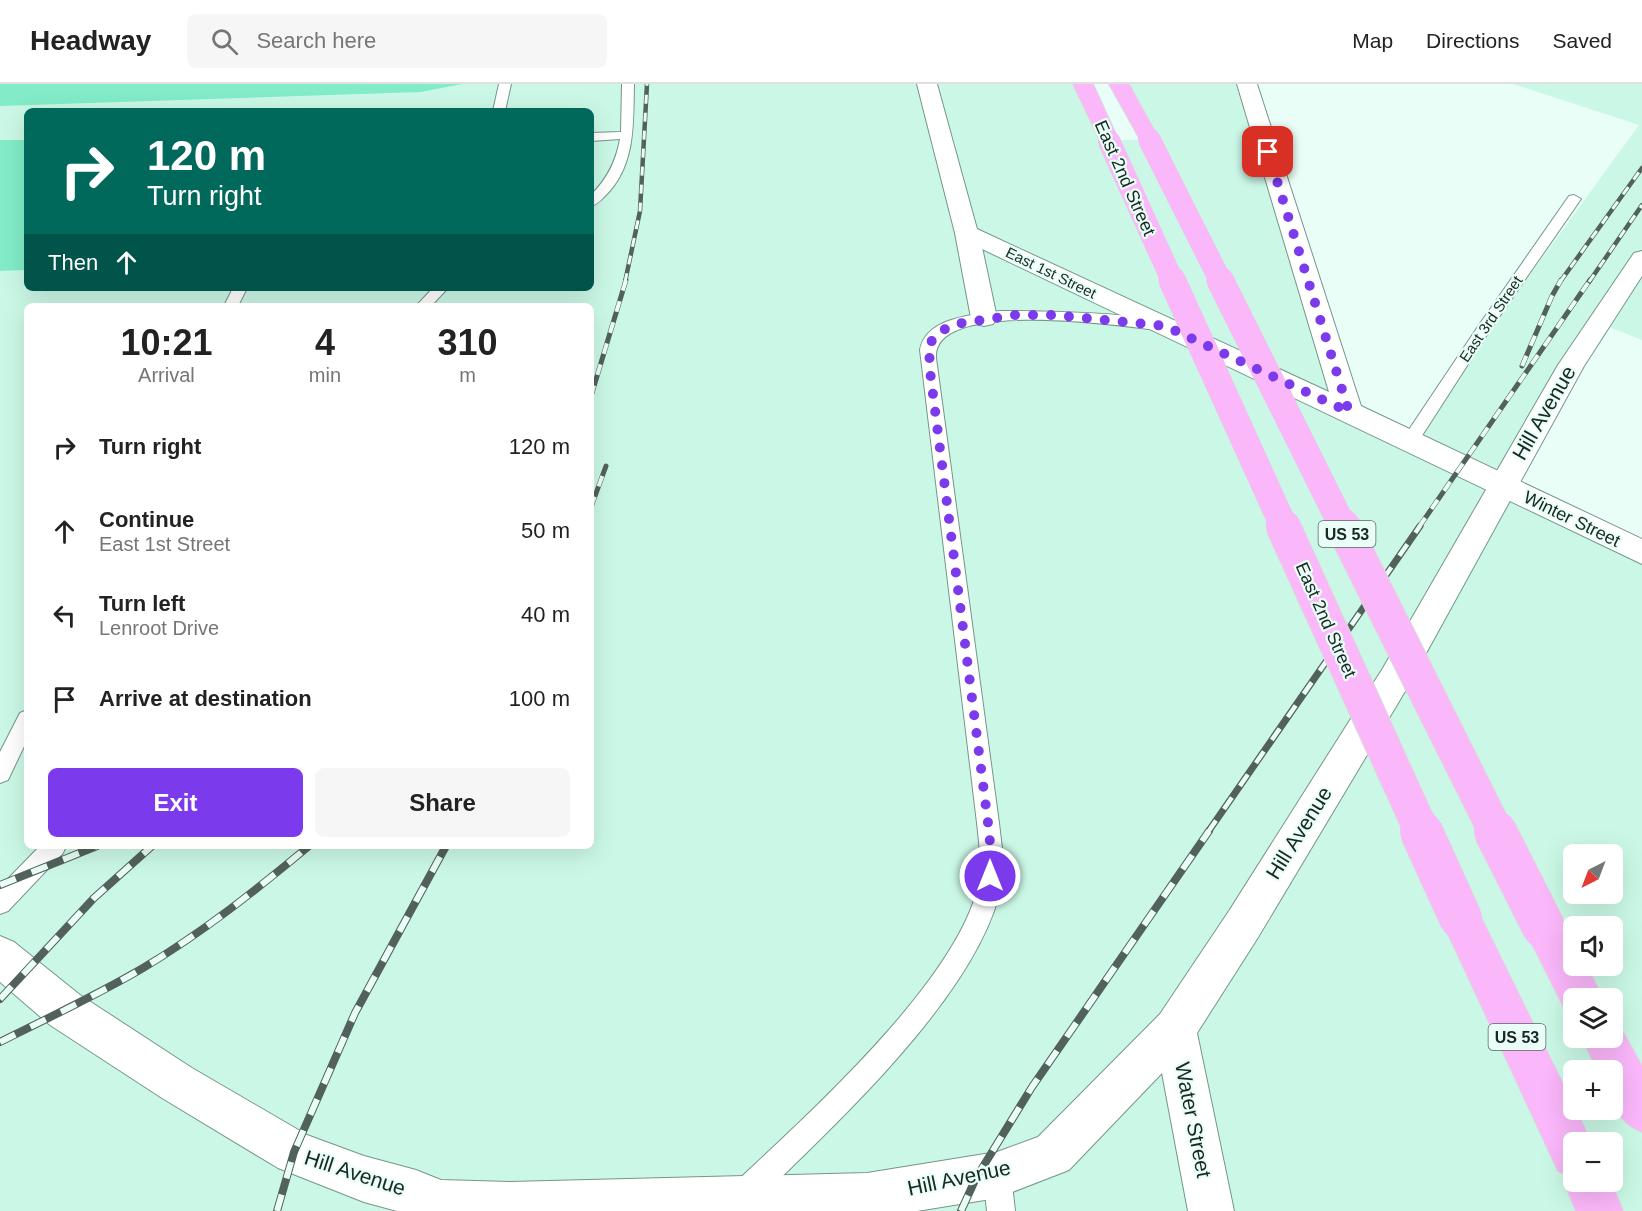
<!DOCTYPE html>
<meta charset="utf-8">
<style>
:root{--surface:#fff;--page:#f6f6f6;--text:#222;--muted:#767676;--line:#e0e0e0;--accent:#7c3aed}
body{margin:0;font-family:Helvetica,sans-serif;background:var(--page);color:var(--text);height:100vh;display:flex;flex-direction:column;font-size:22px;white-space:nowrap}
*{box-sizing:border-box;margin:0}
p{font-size:20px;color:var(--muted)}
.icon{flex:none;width:33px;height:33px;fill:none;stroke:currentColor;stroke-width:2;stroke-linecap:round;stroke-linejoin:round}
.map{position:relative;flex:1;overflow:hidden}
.drawer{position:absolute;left:24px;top:219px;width:570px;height:546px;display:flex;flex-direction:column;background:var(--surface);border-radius:9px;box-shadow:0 6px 24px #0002}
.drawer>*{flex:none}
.top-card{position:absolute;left:24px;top:24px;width:570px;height:183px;border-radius:9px;box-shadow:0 6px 24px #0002;background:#00695c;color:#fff;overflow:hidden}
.needle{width:39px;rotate:222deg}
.controls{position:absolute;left:1563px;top:760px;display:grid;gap:12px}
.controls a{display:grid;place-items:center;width:60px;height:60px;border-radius:9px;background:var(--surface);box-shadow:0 6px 24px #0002;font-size:30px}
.pin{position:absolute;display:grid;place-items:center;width:51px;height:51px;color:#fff;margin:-26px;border-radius:12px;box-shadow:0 3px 9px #0006}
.me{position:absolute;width:66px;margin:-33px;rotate:0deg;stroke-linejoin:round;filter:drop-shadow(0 0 4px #0008)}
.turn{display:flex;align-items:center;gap:21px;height:126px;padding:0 24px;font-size:27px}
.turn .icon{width:78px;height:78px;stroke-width:2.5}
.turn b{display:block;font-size:42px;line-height:51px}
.then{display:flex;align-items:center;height:57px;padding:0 24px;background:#0003;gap:12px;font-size:22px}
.eta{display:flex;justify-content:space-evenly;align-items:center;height:102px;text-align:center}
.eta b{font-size:36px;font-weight:800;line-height:42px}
.primary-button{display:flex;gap:12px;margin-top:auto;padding:12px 24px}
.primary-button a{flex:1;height:69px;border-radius:9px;background:var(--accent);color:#fff;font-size:24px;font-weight:800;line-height:69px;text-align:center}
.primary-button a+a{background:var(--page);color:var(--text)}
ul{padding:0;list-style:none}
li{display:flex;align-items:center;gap:18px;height:84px;padding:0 24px}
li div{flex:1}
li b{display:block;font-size:22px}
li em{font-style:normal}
header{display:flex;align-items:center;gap:36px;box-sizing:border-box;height:84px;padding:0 30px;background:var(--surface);border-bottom:2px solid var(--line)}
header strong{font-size:28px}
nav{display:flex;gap:33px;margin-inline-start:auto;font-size:21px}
.search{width:420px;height:54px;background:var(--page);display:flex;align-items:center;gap:15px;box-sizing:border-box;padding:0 21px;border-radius:9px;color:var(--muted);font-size:22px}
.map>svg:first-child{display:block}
.built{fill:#cbf8e6;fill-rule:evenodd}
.water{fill:#81ecc7}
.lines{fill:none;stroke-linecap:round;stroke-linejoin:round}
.service-casing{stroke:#759689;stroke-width:2}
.minor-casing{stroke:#759689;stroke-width:2}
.tertiary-casing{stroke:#759689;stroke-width:2}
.trunk-casing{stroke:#dadcdc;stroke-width:2}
.service{fill:#fff;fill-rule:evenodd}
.minor{fill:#fff;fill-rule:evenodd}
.tertiary{fill:#fff;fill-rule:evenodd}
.trunk{fill:#fab7fa;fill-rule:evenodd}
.rail-far3-casing{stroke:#52615b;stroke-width:4.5}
.rail-far2-casing{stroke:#52615b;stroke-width:5}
.rail-far1-casing{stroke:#52615b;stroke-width:7}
.rail-casing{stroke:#52615b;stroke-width:8}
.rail-far3{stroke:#e9fef6;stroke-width:3;stroke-dasharray:9;stroke-linecap:butt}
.rail-far2{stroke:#e9fef6;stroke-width:4;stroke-dasharray:11;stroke-linecap:butt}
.rail-far1{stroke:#e9fef6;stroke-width:4.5;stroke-dasharray:14;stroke-linecap:butt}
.rail{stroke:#e9fef6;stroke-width:6;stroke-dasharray:17;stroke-linecap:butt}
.trunk-bridge-far3-casing{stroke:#dadcdc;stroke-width:23;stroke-linecap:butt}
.trunk-bridge-far2-casing{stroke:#dadcdc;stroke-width:28;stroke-linecap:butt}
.trunk-bridge-far1-casing{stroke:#dadcdc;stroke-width:36;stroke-linecap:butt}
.trunk-bridge-casing{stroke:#dadcdc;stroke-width:44;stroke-linecap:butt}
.trunk-bridge-far3{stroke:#fab7fa;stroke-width:22}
.trunk-bridge-far2{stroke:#fab7fa;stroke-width:27}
.trunk-bridge-far1{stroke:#fab7fa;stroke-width:34}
.trunk-bridge{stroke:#fab7fa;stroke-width:42}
.route{stroke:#7c3aed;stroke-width:10;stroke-dasharray:0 18}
.labels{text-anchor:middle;stroke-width:4.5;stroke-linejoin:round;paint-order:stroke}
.far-street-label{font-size:15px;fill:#1a2722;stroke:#e9fef6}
.shield{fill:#e9fef6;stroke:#586862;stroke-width:1.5}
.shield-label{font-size:16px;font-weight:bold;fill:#1a2722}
.street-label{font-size:18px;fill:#1a2722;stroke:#e9fef6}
.near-street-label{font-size:21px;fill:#1a2722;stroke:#e9fef6}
</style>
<header>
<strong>Headway</strong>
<div class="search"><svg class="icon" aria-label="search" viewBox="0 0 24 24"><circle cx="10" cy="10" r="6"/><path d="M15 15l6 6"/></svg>Search here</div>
<nav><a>Map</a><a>Directions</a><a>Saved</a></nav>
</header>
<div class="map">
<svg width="1642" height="1127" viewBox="0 0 1642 1127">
<rect width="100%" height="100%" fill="#e9fef6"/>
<!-- built -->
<path class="built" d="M0,0H1083L1109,57L1148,55L1119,0H1247L1349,328L1409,357L1639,41L1513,0H1642V256L1599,239L1503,401L1642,468V1127H0V187L27,186V204H591V27H27V56H0ZM27,222H591V762H27ZM1574,771H1612V810H1574ZM1574,843H1612V882H1574ZM1574,915H1612V954H1574ZM1574,987H1612V1026H1574ZM1574,1059H1612V1098H1574Z"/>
<!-- water -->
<path class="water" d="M0,0H462L421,8L0,22Z
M0,56H27V186L0,187Z"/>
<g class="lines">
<!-- service casing -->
<g class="service-casing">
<path id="service" d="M499,0H511L505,27H493Z
M622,0H634C633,39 636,81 606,111C601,116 598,120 591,122V111C607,95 616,78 620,55L591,57V49L621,48Z
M1574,111L1581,115L1490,246L1416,361H1404L1402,357L1404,353L1479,241L1569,112Z
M233,204H247L238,222H224Z
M433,204H448L431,222H416Z
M1000,227C1024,227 1159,228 1170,242L1163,247C1126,242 932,213 936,274L999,739C1001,758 1005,779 1002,798C982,908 833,1042 755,1119L745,1123L735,1119L731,1109L735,1099C807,1031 960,895 979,798C982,779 979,758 977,739L920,266C926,233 973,231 1000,227Z
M27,626V656L8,696L0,699V668L20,629Z
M40,762H66L63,769L8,827L0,830V803Z
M997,1077L1007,1081L1011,1091L1015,1127H987L983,1091L987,1081Z"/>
</g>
<!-- minor casing -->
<g class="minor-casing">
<path id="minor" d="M967,142L975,144L979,149L997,234L993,240L984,242L975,240L971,234L955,149L959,144Z
M1642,167V192L1584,282L1407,604L1257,855L1197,949L1234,1127H1188L1162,989L1069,1086L997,1114L917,1127H397L364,1118L278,1084L162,1014L50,941L0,898V852L14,858L80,911L192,984L307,1051L364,1072L416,1086L441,1096L510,1098L867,1089L997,1068L1038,1053L1160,930L1229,827L1383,584L1558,281L1634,169Z"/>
</g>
<!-- tertiary casing -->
<g class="tertiary-casing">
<path id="tertiary" d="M917,0H937L977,145L1329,308L1237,0H1257L1361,322L1642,455V480L959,154L955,149Z"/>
</g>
<!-- trunk casing -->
<g class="trunk-casing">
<path id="trunk" d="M1073,0H1093L1119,57L1116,61L1109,63L1102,61Z
M1109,0H1129L1159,55L1156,59L1149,61L1142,59Z
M1461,816L1475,821L1592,1059H1574V1098H1611L1623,1127H1576L1564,1098L1567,1091L1558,1087L1441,835L1447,821Z
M1544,824L1558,830L1574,858V882H1587L1603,915H1574V932L1567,930L1524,844L1530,830Z
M1612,937L1618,939L1642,982V1048C1613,1036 1612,1016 1612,987H1598L1582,954H1612Z"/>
</g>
<!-- service -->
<use href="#service" class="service"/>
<!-- minor -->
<use href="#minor" class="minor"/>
<!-- tertiary -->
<use href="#tertiary" class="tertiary"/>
<!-- trunk -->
<use href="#trunk" class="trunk"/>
<!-- rail-far3 casing -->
<g class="rail-far3-casing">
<path id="rail-far3" d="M625,198L640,127L647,0
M1560,198L1642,84
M1589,198L1642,121"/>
</g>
<!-- rail-far2 casing -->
<g class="rail-far2-casing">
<path id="rail-far2" d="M1522,282L1552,212L1561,196
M591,312L626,196
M591,423L606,382
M1419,443L1590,196"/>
</g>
<!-- rail-far1 casing -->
<g class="rail-far1-casing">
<path id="rail-far1" d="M1208,748L1420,442"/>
</g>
<!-- rail casing -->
<g class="rail-casing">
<path id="rail" d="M0,801L97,762
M0,915L94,814L152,762
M0,958C48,934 97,911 143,884C202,849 256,806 309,762
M277,1127L294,1068L355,929L446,762
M961,1127L976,1094L1032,1003L1209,747"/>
</g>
<!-- rail-far3 -->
<use href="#rail-far3" class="rail-far3"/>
<!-- rail-far2 -->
<use href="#rail-far2" class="rail-far2"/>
<!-- rail-far1 -->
<use href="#rail-far1" class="rail-far1"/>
<!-- rail -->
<use href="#rail" class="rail"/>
<!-- trunk-bridge-far3 casing -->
<g class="trunk-bridge-far3-casing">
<path id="trunk-bridge-far3" d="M1149,55L1221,198
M1109,57L1173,198"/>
</g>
<!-- trunk-bridge-far2 casing -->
<g class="trunk-bridge-far2-casing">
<path id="trunk-bridge-far2" d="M1172,196L1284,443
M1220,196L1343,443"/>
</g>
<!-- trunk-bridge-far1 casing -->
<g class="trunk-bridge-far1-casing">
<path id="trunk-bridge-far1" d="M1283,442L1422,748
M1343,442L1496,748"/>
</g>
<!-- trunk-bridge casing -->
<g class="trunk-bridge-casing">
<path id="trunk-bridge" d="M1421,747L1461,835
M1495,747L1544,844"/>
</g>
<!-- trunk-bridge-far3 -->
<use href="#trunk-bridge-far3" class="trunk-bridge-far3"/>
<!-- trunk-bridge-far2 -->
<use href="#trunk-bridge-far2" class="trunk-bridge-far2"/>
<!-- trunk-bridge-far1 -->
<use href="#trunk-bridge-far1" class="trunk-bridge-far1"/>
<!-- trunk-bridge -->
<use href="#trunk-bridge" class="trunk-bridge"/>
</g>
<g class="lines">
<!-- route -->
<path class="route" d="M990,792L992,778L988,739L930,287L929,260L941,247L956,240L1015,231H1054L1165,242L1349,328L1268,68"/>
</g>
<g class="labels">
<!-- far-street labels -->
<g class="far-street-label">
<text transform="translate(1051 189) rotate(26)" y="5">East 1st Street</text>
<text transform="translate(1491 235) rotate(-56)" y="5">East 3rd Street</text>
</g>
<!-- shield labels -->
<g class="shield">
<rect x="1318.5" y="437" width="57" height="26" rx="4.5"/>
<rect x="1488.5" y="940" width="57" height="26" rx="4.5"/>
</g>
<g class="shield-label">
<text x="1347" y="456">US 53</text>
<text x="1517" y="959">US 53</text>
</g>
<!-- street labels -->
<g class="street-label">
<text transform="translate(1125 94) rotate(66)" y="6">East 2nd Street</text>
<text transform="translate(1572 435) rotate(26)" y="6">Winter Street</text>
<text transform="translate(1326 536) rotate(66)" y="6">East 2nd Street</text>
</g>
<!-- near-street labels -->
<g class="near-street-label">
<text transform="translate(1544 329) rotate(-60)" y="7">Hill Avenue</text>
<text transform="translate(1299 749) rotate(-58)" y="7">Hill Avenue</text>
<text transform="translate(1193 1036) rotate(79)" y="7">Water Street</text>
<text transform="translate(355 1089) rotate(18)" y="7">Hill Avenue</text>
<text transform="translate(959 1094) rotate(-12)" y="7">Hill Avenue</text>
</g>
</g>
</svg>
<div class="controls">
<a><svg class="needle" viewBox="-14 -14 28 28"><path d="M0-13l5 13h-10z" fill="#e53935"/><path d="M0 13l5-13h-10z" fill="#767676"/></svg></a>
<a><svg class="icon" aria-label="sound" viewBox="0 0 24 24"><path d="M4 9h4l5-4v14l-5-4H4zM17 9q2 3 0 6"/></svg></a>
<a><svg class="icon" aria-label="layers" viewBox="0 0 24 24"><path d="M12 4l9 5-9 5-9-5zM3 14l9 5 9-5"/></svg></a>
<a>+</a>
<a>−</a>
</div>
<div class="pin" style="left:1268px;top:68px;background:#d93025"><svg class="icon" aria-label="arrive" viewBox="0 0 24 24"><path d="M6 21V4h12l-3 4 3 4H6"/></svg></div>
<svg class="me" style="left:990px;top:792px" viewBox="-20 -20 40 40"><circle r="17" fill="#7c3aed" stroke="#fff" stroke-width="3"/><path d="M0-11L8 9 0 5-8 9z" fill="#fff"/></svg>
<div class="top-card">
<div class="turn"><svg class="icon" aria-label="right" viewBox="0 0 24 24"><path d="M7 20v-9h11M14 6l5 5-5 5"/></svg><div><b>120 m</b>Turn right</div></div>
<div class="then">Then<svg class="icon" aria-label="ahead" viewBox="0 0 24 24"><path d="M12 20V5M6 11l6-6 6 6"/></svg></div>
</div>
<section class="drawer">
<div class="eta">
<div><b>10:21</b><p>Arrival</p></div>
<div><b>4</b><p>min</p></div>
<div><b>310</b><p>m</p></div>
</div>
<ul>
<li><svg class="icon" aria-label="right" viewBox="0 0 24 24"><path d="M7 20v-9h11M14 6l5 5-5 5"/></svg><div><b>Turn right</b></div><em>120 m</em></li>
<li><svg class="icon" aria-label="ahead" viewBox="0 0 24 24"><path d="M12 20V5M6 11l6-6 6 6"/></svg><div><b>Continue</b><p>East 1st Street</p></div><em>50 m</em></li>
<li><svg class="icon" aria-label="left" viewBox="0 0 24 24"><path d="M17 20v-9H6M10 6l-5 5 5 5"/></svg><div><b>Turn left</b><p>Lenroot Drive</p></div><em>40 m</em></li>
<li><svg class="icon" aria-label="arrive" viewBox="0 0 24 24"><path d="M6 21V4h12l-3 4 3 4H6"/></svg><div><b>Arrive at destination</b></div><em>100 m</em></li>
</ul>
<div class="primary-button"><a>Exit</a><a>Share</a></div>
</section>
</div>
